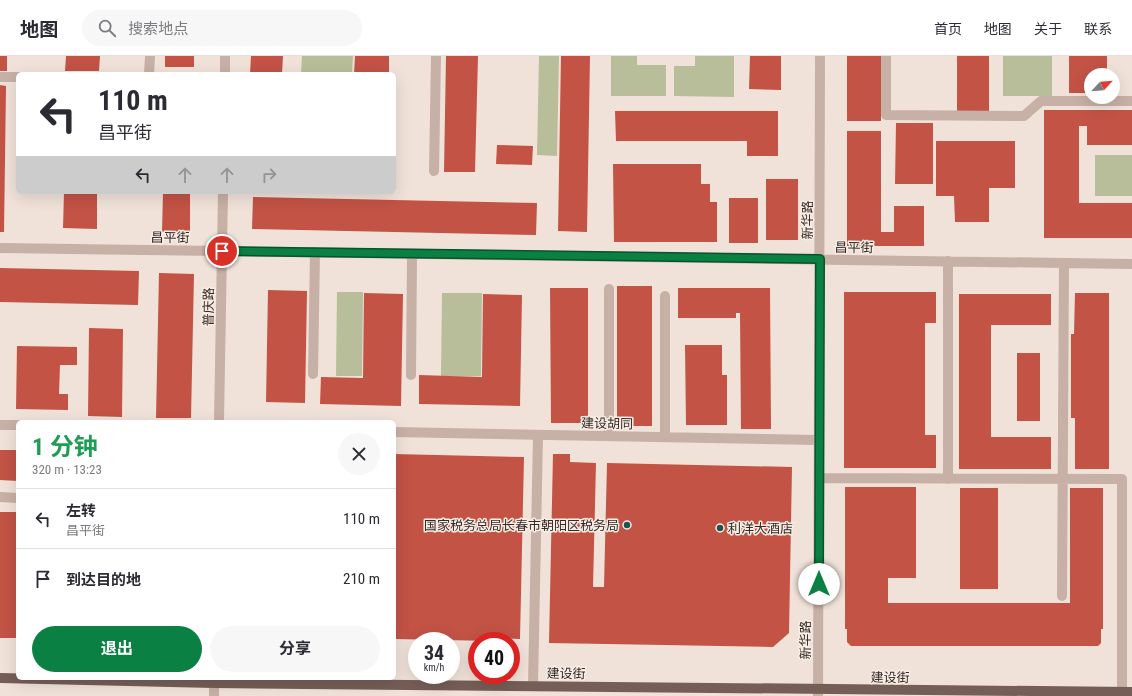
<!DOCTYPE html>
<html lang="zh">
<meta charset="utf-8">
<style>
:root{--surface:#fff;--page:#f7f7f7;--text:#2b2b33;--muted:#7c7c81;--line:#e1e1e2;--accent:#0b8043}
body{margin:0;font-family:"Roboto Condensed","Noto Sans SC",sans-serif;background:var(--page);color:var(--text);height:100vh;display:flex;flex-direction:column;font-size:15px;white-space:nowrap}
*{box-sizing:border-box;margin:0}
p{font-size:13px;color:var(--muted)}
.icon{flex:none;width:22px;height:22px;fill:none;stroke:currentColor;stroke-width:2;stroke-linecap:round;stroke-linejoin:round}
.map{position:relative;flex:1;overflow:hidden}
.details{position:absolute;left:16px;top:364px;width:380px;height:260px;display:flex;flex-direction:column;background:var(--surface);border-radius:6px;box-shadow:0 4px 16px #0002}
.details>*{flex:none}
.hud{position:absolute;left:16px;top:16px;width:380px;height:122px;border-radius:6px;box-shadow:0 4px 16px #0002;background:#fff;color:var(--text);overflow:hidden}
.needle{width:26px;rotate:64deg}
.buttons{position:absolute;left:1084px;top:12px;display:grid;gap:8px}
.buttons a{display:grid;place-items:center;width:36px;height:36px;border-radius:50%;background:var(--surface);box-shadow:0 4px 16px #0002;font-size:20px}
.speed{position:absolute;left:408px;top:576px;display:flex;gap:8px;font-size:20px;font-weight:700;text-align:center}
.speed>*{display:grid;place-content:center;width:52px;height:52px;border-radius:50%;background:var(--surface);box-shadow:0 4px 16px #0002;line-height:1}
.speed small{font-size:10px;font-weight:400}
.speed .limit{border:6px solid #d22;background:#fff;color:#111}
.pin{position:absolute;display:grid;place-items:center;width:34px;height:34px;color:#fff;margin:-17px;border:2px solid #fff;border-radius:50%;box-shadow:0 1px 4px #0007}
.me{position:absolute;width:44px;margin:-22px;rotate:0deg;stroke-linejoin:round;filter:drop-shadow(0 0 3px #0008)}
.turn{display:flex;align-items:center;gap:14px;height:84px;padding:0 16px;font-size:18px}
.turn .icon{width:52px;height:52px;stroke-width:2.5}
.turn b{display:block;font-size:28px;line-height:34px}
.lanes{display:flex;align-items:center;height:38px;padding:0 16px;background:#0003;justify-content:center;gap:20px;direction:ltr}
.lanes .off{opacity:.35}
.round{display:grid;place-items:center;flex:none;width:42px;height:42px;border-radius:21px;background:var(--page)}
.headline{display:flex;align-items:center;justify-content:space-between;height:68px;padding:0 16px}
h1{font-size:24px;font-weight:700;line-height:30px;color:#1e9e55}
.cta{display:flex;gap:8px;margin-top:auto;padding:8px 16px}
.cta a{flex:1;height:46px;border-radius:24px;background:var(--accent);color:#fff;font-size:16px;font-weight:700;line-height:46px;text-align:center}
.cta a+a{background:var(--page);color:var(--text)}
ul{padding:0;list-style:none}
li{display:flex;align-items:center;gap:12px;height:60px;padding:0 16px;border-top:1px solid var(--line)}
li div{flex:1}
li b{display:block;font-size:15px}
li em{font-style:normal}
header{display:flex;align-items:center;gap:24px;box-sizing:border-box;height:56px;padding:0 20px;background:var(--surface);border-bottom:1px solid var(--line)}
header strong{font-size:19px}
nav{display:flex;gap:22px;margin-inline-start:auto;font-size:14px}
.search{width:280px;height:36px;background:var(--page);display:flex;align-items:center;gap:10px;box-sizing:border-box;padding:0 14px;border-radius:22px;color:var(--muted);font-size:15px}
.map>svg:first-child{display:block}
.grass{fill:#b7be99}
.building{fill:#c25345}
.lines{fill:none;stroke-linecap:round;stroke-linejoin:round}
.minor{stroke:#c7b0a5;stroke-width:10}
.major{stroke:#755e57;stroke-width:10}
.route-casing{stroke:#07532c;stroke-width:10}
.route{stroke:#0b8043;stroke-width:7}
.poi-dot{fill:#1d5350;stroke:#f8ede4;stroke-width:1.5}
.labels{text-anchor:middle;stroke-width:3;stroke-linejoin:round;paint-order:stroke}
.street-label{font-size:13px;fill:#342926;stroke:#f8ede4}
.poi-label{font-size:13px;fill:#342926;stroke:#f8ede4;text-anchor:end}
</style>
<header>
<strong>地图</strong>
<div class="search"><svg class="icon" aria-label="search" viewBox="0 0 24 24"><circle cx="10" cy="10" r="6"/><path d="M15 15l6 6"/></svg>搜索地点</div>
<nav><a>首页</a><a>地图</a><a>关于</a><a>联系</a></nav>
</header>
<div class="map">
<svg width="1132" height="640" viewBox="0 0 1132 640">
<rect width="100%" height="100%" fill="#f0e2d9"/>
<!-- grass -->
<path class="grass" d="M302,0H353L352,18H301Z
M539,0H559L557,100L537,99Z
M611,0H637V9H666V40H611Z
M695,0H734V41L674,40V10H695Z
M1003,0H1052V40H1003Z
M1095,99H1132V140H1095Z
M337,236H363L362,320H336Z
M442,237H482L481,320H441Z"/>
<!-- building -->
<path class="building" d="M0,0H7V15H0Z
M66,0H100L99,15H65Z
M165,0H194V11H165Z
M251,0H283L282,18H250Z
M355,0H389V18H354Z
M446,0H478L475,116H444Z
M561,0H590L587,176L558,175Z
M750,0H781V34L749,33Z
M847,0H881V65H847Z
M957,0H989V55H957Z
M1069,0H1107V19H1091V37H1069Z
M0,29L6,30L4,176H0Z
M1044,54H1132V89H1087V70H1079V147H1132V182H1044Z
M615,55H778V100H747V85H616Z
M896,67H933V128H895Z
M847,75H881V176H894V150H924V190H847Z
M936,85H1015V132H989V166H955L954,140H936Z
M497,89L533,90L532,109L496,108Z
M613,108H701V128H710V146H717V186H614Z
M766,123H798V184H766Z
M64,136H97V173L63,172Z
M163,136H190V177L162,176Z
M253,141L537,147L536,179L252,173Z
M729,142H758V187H729Z
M0,212L139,215L138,249L0,246Z
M159,217L194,218L191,362H156Z
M617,230H652V370H617Z
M550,232H588V367H551Z
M678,232H770L771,373H741L740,257H736V262H678Z
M268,234L307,235L305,347L266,346Z
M844,236H936V267H925V379H936V412H844Z
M364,237L403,238L401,350L320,348L321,321L363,322Z
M1075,237H1109V413H1075V362H1071V278H1074Z
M483,238L522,239L520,350L419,348V319L482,321Z
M959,238H1051V269H991V381H1051V413H959Z
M89,272L123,273L122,361L88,360Z
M685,289H722V319H727V369H686Z
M17,290L77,291V309H60L59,338H68V354L16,353Z
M1017,297H1040V365H1017Z
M0,394H18V425L0,424Z
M394,398L524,401L520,583L493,582V585L394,583Z
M553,398H570V406L596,407L593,531H604L607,407L792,411L789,577L773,591L549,587Z
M845,431H916V522H888V547H1070V432H1103V573H1101V587L1098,590H851L847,586V573H845Z
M960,432H998V533H960Z
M0,456H18V582H0Z"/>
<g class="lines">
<!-- minor -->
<path class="minor" d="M886,0V59L1024,60L1041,45H1132
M149,18L150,0
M225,18V0
M0,21H18
M434,115L436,0
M0,192L1132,208
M609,233V380
M665,240V381
M313,318L315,196
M411,319L412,198
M219,366L223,136
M0,369H18
M394,376L819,384
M819,422L1122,423V636
M948,423V205
M0,441L18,442
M1062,540L1064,207
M533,630L538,379
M214,640V622
M818,640L820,0"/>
<!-- major -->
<path class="major" d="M0,622L214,627L1132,636"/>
</g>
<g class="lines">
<!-- route casing -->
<g class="route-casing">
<path id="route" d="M222,195L820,203L819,528"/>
</g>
<!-- route -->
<use href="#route" class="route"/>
</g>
<!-- markers -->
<g class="poi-dot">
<circle cx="627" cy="469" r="4"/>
<circle cx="720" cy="472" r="4"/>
</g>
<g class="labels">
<!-- street labels -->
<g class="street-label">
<text transform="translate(807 164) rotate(-90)" y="5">新华路</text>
<text transform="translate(170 181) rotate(1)" y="5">昌平街</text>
<text transform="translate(854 191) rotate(1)" y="5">昌平街</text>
<text transform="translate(208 251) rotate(-89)" y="5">普庆路</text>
<text transform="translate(607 367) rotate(1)" y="5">建设胡同</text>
<text transform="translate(805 584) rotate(-90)" y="5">新华路</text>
<text transform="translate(566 617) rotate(1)" y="5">建设街</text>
<text transform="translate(890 621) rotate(1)" y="5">建设街</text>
</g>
<!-- poi labels -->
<g class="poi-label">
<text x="619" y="474">国家税务总局长春市朝阳区税务局</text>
<text x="728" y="477" text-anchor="start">利洋大酒店</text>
</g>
</g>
</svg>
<div class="buttons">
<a><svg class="needle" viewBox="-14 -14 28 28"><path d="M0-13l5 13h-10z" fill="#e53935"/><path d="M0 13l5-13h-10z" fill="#7c7c81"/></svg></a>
</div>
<div class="speed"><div>34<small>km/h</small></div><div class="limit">40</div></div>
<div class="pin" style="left:222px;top:195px;background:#d93025"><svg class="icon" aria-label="arrive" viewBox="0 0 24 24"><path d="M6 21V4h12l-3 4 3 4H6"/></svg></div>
<svg class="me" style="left:819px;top:528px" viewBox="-20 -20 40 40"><circle r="19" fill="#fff"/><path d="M0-13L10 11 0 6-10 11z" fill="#0b8043"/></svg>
<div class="hud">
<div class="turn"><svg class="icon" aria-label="left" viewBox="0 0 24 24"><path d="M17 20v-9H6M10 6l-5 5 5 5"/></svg><div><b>110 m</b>昌平街</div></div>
<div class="lanes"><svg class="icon" aria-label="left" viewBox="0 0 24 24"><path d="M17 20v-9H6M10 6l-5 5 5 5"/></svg><svg class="icon off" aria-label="ahead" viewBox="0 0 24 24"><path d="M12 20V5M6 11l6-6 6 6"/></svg><svg class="icon off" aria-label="ahead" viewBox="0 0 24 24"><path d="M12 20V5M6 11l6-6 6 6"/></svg><svg class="icon off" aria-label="right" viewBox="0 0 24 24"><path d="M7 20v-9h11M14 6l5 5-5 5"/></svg></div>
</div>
<section class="details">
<div class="headline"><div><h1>1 分钟</h1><p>320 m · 13:23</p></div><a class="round"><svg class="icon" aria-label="close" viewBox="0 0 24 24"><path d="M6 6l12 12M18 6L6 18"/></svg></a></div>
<ul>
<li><svg class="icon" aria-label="left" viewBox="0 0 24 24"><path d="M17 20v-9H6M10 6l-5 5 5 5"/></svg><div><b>左转</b><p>昌平街</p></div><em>110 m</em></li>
<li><svg class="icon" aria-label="arrive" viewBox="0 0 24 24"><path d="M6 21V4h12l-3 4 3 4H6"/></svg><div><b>到达目的地</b></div><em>210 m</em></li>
</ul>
<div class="cta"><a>退出</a><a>分享</a></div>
</section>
</div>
